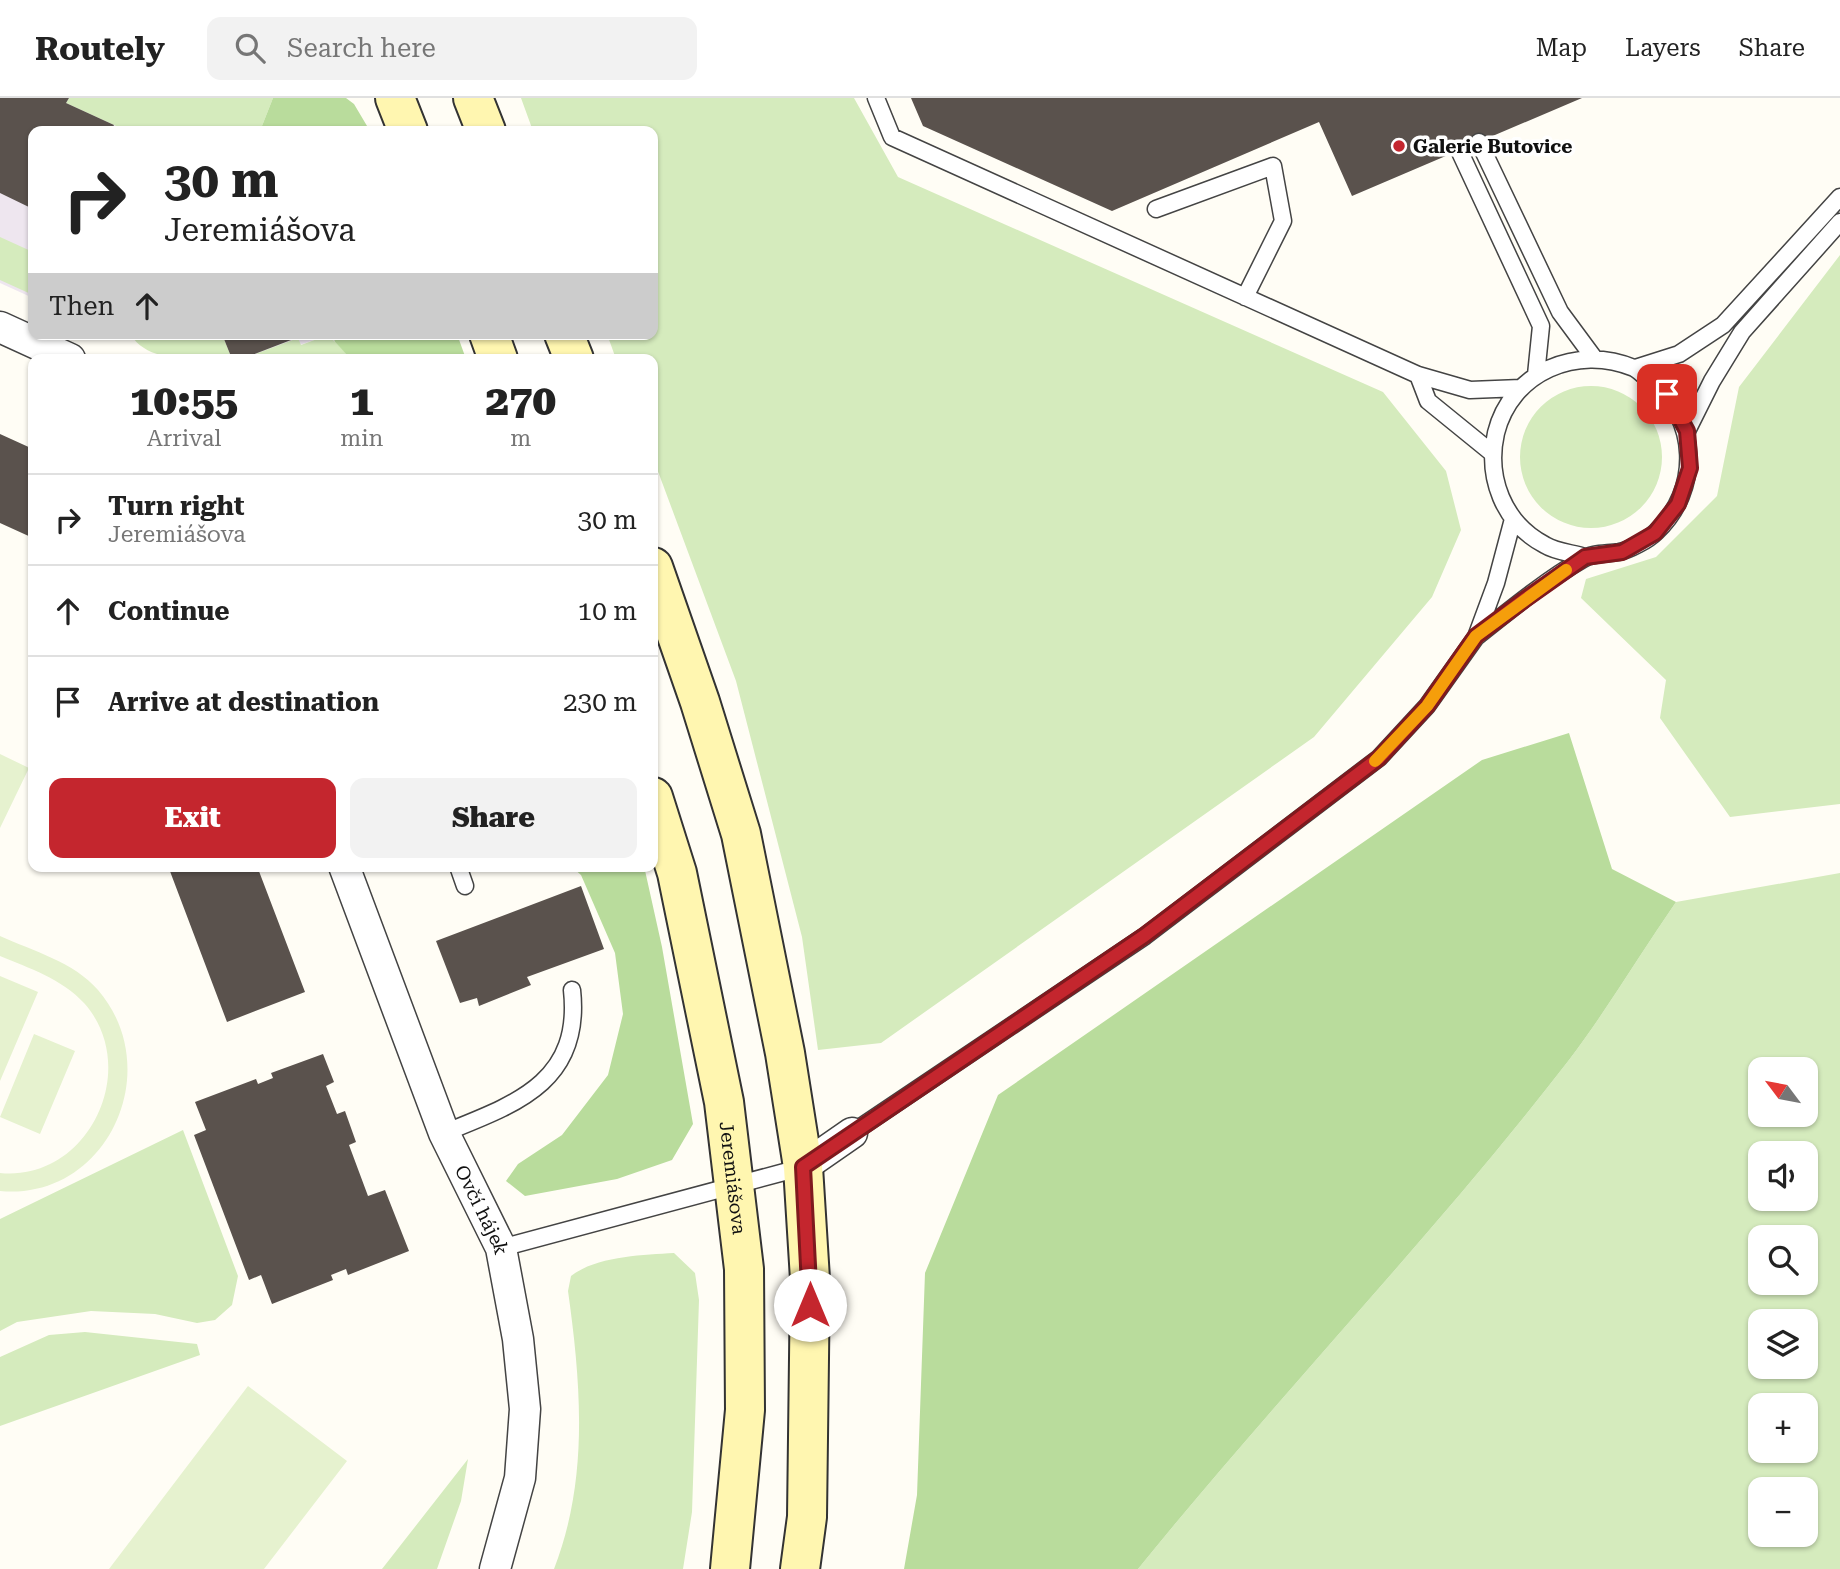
<!DOCTYPE html>
<meta charset="utf-8">
<style>
:root{--surface:#fff;--page:#f2f2f2;--text:#222;--muted:#767676;--line:#e0e0e0;--accent:#c4262e}
body{margin:0;font-family:"Roboto Serif",serif;background:var(--page);color:var(--text);height:100vh;display:flex;flex-direction:column;font-size:26px;white-space:nowrap}
*{box-sizing:border-box;margin:0}
p{font-size:23px;color:var(--muted)}
.icon{flex:none;width:38px;height:38px;fill:none;stroke:currentColor;stroke-width:2;stroke-linecap:round;stroke-linejoin:round}
.map{position:relative;flex:1;overflow:hidden}
.drawer{position:absolute;left:28px;top:256px;width:630px;height:518px;display:flex;flex-direction:column;background:var(--surface);border-radius:14px;box-shadow:0 2px 5px #0004}
.drawer>*{flex:none}
.guide{position:absolute;left:28px;top:28px;width:630px;height:214px;border-radius:14px;box-shadow:0 2px 5px #0004;background:#fff;color:var(--text);overflow:hidden}
.needle{width:46px;rotate:302deg}
.fabs{position:absolute;left:1748px;top:959px;display:grid;gap:14px}
.fabs a{display:grid;place-items:center;width:70px;height:70px;border-radius:14px;background:var(--surface);box-shadow:0 2px 5px #0004;font-size:35px}
.pin{position:absolute;display:grid;place-items:center;width:60px;height:60px;color:#fff;margin:-30px;border-radius:14px;box-shadow:0 4px 10px #0006}
.me{position:absolute;width:77px;margin:-38px;rotate:0deg;stroke-linejoin:round;filter:drop-shadow(0 0 5px #0008)}
.turn{display:flex;align-items:center;gap:24px;height:147px;padding:0 21px;font-size:32px}
.turn .icon{width:91px;height:91px;stroke-width:2.5}
.turn b{display:block;font-size:49px;line-height:60px}
.then{display:flex;align-items:center;height:66px;padding:0 21px;background:#0003;gap:14px;font-size:26px}
.eta{display:flex;justify-content:space-evenly;align-items:center;height:119px;text-align:center}
.eta b{font-size:42px;font-weight:800;line-height:49px}
.action{display:flex;gap:14px;margin-top:auto;padding:14px 21px}
.action a{flex:1;height:80px;border-radius:14px;background:var(--accent);color:#fff;font-size:28px;font-weight:800;line-height:80px;text-align:center}
.action a+a{background:var(--page);color:var(--text)}
ul{padding:0;list-style:none}
li{display:flex;align-items:center;gap:21px;height:91px;padding:0 21px;border-top:2px solid var(--line)}
li div{flex:1}
li b{display:block;font-size:26px}
li em{font-style:normal}
header{display:flex;align-items:center;gap:42px;box-sizing:border-box;height:98px;padding:0 35px;background:var(--surface);border-bottom:2px solid var(--line)}
header strong{font-size:33px}
nav{display:flex;gap:38px;margin-inline-start:auto;font-size:24px}
.search{width:490px;height:63px;background:var(--page);display:flex;align-items:center;gap:18px;box-sizing:border-box;padding:0 24px;border-radius:14px;color:var(--muted);font-size:26px}
.map>svg:first-child{display:block}
.industrial{fill:#eee6ef}
.green{fill:#d5ebbd;fill-rule:evenodd}
.forest{fill:#b9dc9c}
.pitch{fill:#e6f2cf}
.building{fill:#5a524d}
.lines{fill:none;stroke-linecap:round;stroke-linejoin:round}
.lane-casing{stroke:#444;stroke-width:19}
.street-casing{stroke:#444;stroke-width:33}
.secondary-casing{stroke:#333;stroke-width:42}
.lane{stroke:#fff;stroke-width:16}
.street{stroke:#fff;stroke-width:30}
.secondary{stroke:#fff6b0;stroke-width:38}
.route-casing{stroke:#7f191e;stroke-width:18}
.route{stroke:#c4262e;stroke-width:12}
.slow{stroke:#f59e0b;stroke-width:12}
.poi-dot{fill:#c4262e;stroke:#fff;stroke-width:2.5}
.labels{text-anchor:middle;stroke-width:7;stroke-linejoin:round;paint-order:stroke}
.poi-label{font-size:19px;font-weight:bold;fill:#111;stroke:#fff;text-anchor:start}
.street-label{font-size:19px;fill:#111;stroke:#fff}
</style>
<header>
<strong>Routely</strong>
<div class="search"><svg class="icon" aria-label="search" viewBox="0 0 24 24"><circle cx="10" cy="10" r="6"/><path d="M15 15l6 6"/></svg>Search here</div>
<nav><a>Map</a><a>Layers</a><a>Share</a></nav>
</header>
<div class="map">
<svg width="1840" height="1471" viewBox="0 0 1840 1471">
<rect width="100%" height="100%" fill="#fffdf5"/>
<!-- industrial -->
<path class="industrial" d="M0,0H69L67,5L127,33H33V200L0,185Z
M222,236H332L335,244L328,237L300,247L298,241L242,261H232Z"/>
<!-- green -->
<path class="green" d="M69,0H273L260,33H127L66,5Z
M521,0H854L898,79L1383,294L1446,373L1461,432L1432,499L1314,639L881,945L818,952L802,839L736,583L653,360V261H616L607,236H653V33H533Z
M0,139L33,154V197L0,182Z
M1840,157V706L1730,719L1660,620L1666,582L1581,500L1586,481L1656,459L1717,398L1739,289Z
M222,236L232,261C202,261 149,267 131,237Z
M328,237L350,259L242,261L298,240L301,247Z
M1520 359a71 71 0 1 1 142 0a71 71 0 1 1-142 0Z
M1840,775V1471H1138C1278,1298 1433,1138 1569,962C1607,912 1640,856 1676,804ZM1760,971H1806V1017H1760ZM1760,1055H1806V1101H1760ZM1760,1139H1806V1185H1760ZM1760,1223H1806V1269H1760ZM1760,1307H1806V1353H1760ZM1760,1391H1806V1437H1760Z
M183,1032L238,1178L232,1207L215,1222L197,1225L155,1216L91,1213L17,1224L0,1233V1121Z
M674,1155L695,1175L699,1202L692,1414L683,1471H554C589,1381 581,1286 568,1193L571,1178C597,1158 642,1157 674,1155Z
M85,1234L197,1246L200,1257L0,1328V1259L49,1237Z
M468,1361L461,1403L437,1471H382Z"/>
<!-- forest -->
<path class="forest" d="M273,0H346L354,6L370,33H260Z
M332,236H457L466,261H345L349,259L335,244Z
M1569,635L1612,771L1676,804C1640,856 1607,912 1569,962C1433,1138 1278,1298 1138,1471H904L917,1397L925,1175L998,997L1482,662Z
M571,768H644L662,849L693,1026L672,1062L617,1081L525,1098L506,1083L518,1066L562,1037L608,977L623,916L615,855L581,777Z"/>
<!-- pitch -->
<path class="pitch" d="M0,656L29,670L0,730Z
M0,838C33,853 74,864 98,892C167,972 107,1103 0,1093V1075C89,1084 142,970 84,905C62,881 29,870 0,858Z
M0,878L38,894L0,983Z
M34,936L75,953L40,1036L0,1019Z
M248,1288L347,1363L264,1471H109Z"/>
<!-- building -->
<path class="building" d="M0,0H69L66,5L114,27L111,33H33V111L0,95Z
M911,0H1582L1352,98L1319,24L1112,113L923,28Z
M222,236H289L291,242L242,261H232Z
M0,336L33,351V440L0,425Z
M168,768H257L305,894L227,924Z
M581,788L604,851L527,879L531,887L479,908L477,900L460,905L436,843Z
M323,956L334,984L326,988L337,1016L345,1013L356,1044L349,1047L368,1098L385,1092L409,1153L348,1177L346,1171L331,1177L333,1182L272,1206L261,1177L249,1182L194,1037L206,1032L195,1004L256,981L258,986L273,980L271,975Z"/>
<g class="lines">
<!-- lane casing -->
<g class="lane-casing">
<path id="lane" d="M876,0L892,39L1418,277L1470,292L1521,290
M1479,44L1560,214L1594,260
M1459,52L1541,228L1536,277
M1156,111L1273,68L1283,123L1245,199
M1635,270L1679,256L1723,227L1840,99
M1418,277L1428,303L1492,355
M1687,333L1712,283L1742,234L1840,124
M1476,539C1510,512 1545,483 1583,461C1592,455 1607,456 1619,454C1629,452 1648,442 1656,434C1701,392 1699,320 1650,283C1645,279 1640,273 1634,270C1577,246 1511,274 1496,335C1486,379 1503,425 1545,447C1556,454 1573,455 1585,459
M458,768L465,788
M444,1035C516,1006 582,984 572,892
M852,1035L1145,838L1379,660L1427,608L1476,539L1496,485L1513,421
M501,1150L803,1069"/>
</g>
<!-- street casing -->
<g class="street-casing">
<g id="street">
<path d="M0,229L70,261"/>
<path id="s1" d="M344,768L444,1035L501,1150L518,1241L525,1311L520,1380L495,1471"/>
<path d="M803,1069L852,1035"/>
</g>
</g>
<!-- secondary casing -->
<g class="secondary-casing">
<g id="secondary">
<path d="M395,0L408,33"/>
<path d="M473,0L486,33"/>
<path d="M489,236L498,261"/>
<path d="M564,236L574,261"/>
<path d="M653,469L700,604L741,736L785,955L803,1069L810,1181L807,1419L800,1471"/>
<path id="s2" d="M653,699L677,775L724,1004L744,1171L745,1312L730,1471"/>
</g>
</g>
<!-- lane -->
<use href="#lane" class="lane"/>
<!-- street -->
<use href="#street" class="street"/>
<!-- secondary -->
<use href="#secondary" class="secondary"/>
</g>
<g class="lines">
<!-- route casing -->
<g class="route-casing">
<path id="route" d="M810,1207L803,1069L1144,838L1379,660L1427,608L1476,538L1524,502L1585,459L1622,454L1655,435L1678,406L1690,370L1687,333L1667,296"/>
</g>
<!-- route -->
<use href="#route" class="route"/>
<!-- slow -->
<path class="slow" d="M1375,663L1427,608L1476,538L1566,472"/>
</g>
<!-- markers -->
<circle class="poi-dot" cx="1399" cy="48" r="7"/>
<g class="labels">
<!-- poi labels -->
<g class="poi-label">
<text x="1413" y="55">Galerie Butovice</text>
</g>
<!-- street labels -->
<g class="street-label">
<text dy="7" stroke="none"><textPath href="#s2" startOffset="390">Jeremiášova</textPath></text>
<text dy="7" stroke="none"><textPath href="#s1" startOffset="371">Ovčí hájek</textPath></text>
</g>
</g>
</svg>
<div class="fabs">
<a><svg class="needle" viewBox="-14 -14 28 28"><path d="M0-13l5 13h-10z" fill="#e53935"/><path d="M0 13l5-13h-10z" fill="#767676"/></svg></a>
<a><svg class="icon" aria-label="sound" viewBox="0 0 24 24"><path d="M4 9h4l5-4v14l-5-4H4zM17 9q2 3 0 6"/></svg></a>
<a><svg class="icon" aria-label="search" viewBox="0 0 24 24"><circle cx="10" cy="10" r="6"/><path d="M15 15l6 6"/></svg></a>
<a><svg class="icon" aria-label="layers" viewBox="0 0 24 24"><path d="M12 4l9 5-9 5-9-5zM3 14l9 5 9-5"/></svg></a>
<a>+</a>
<a>−</a>
</div>
<div class="pin" style="left:1667px;top:296px;background:#d93025"><svg class="icon" aria-label="arrive" viewBox="0 0 24 24"><path d="M6 21V4h12l-3 4 3 4H6"/></svg></div>
<svg class="me" style="left:810px;top:1207px" viewBox="-20 -20 40 40"><circle r="19" fill="#fff"/><path d="M0-13L10 11 0 6-10 11z" fill="#c4262e"/></svg>
<div class="guide">
<div class="turn"><svg class="icon" aria-label="right" viewBox="0 0 24 24"><path d="M7 20v-9h11M14 6l5 5-5 5"/></svg><div><b>30 m</b>Jeremiášova</div></div>
<div class="then">Then<svg class="icon" aria-label="ahead" viewBox="0 0 24 24"><path d="M12 20V5M6 11l6-6 6 6"/></svg></div>
</div>
<section class="drawer">
<div class="eta">
<div><b>10:55</b><p>Arrival</p></div>
<div><b>1</b><p>min</p></div>
<div><b>270</b><p>m</p></div>
</div>
<ul>
<li><svg class="icon" aria-label="right" viewBox="0 0 24 24"><path d="M7 20v-9h11M14 6l5 5-5 5"/></svg><div><b>Turn right</b><p>Jeremiášova</p></div><em>30 m</em></li>
<li><svg class="icon" aria-label="ahead" viewBox="0 0 24 24"><path d="M12 20V5M6 11l6-6 6 6"/></svg><div><b>Continue</b></div><em>10 m</em></li>
<li><svg class="icon" aria-label="arrive" viewBox="0 0 24 24"><path d="M6 21V4h12l-3 4 3 4H6"/></svg><div><b>Arrive at destination</b></div><em>230 m</em></li>
</ul>
<div class="action"><a>Exit</a><a>Share</a></div>
</section>
</div>
